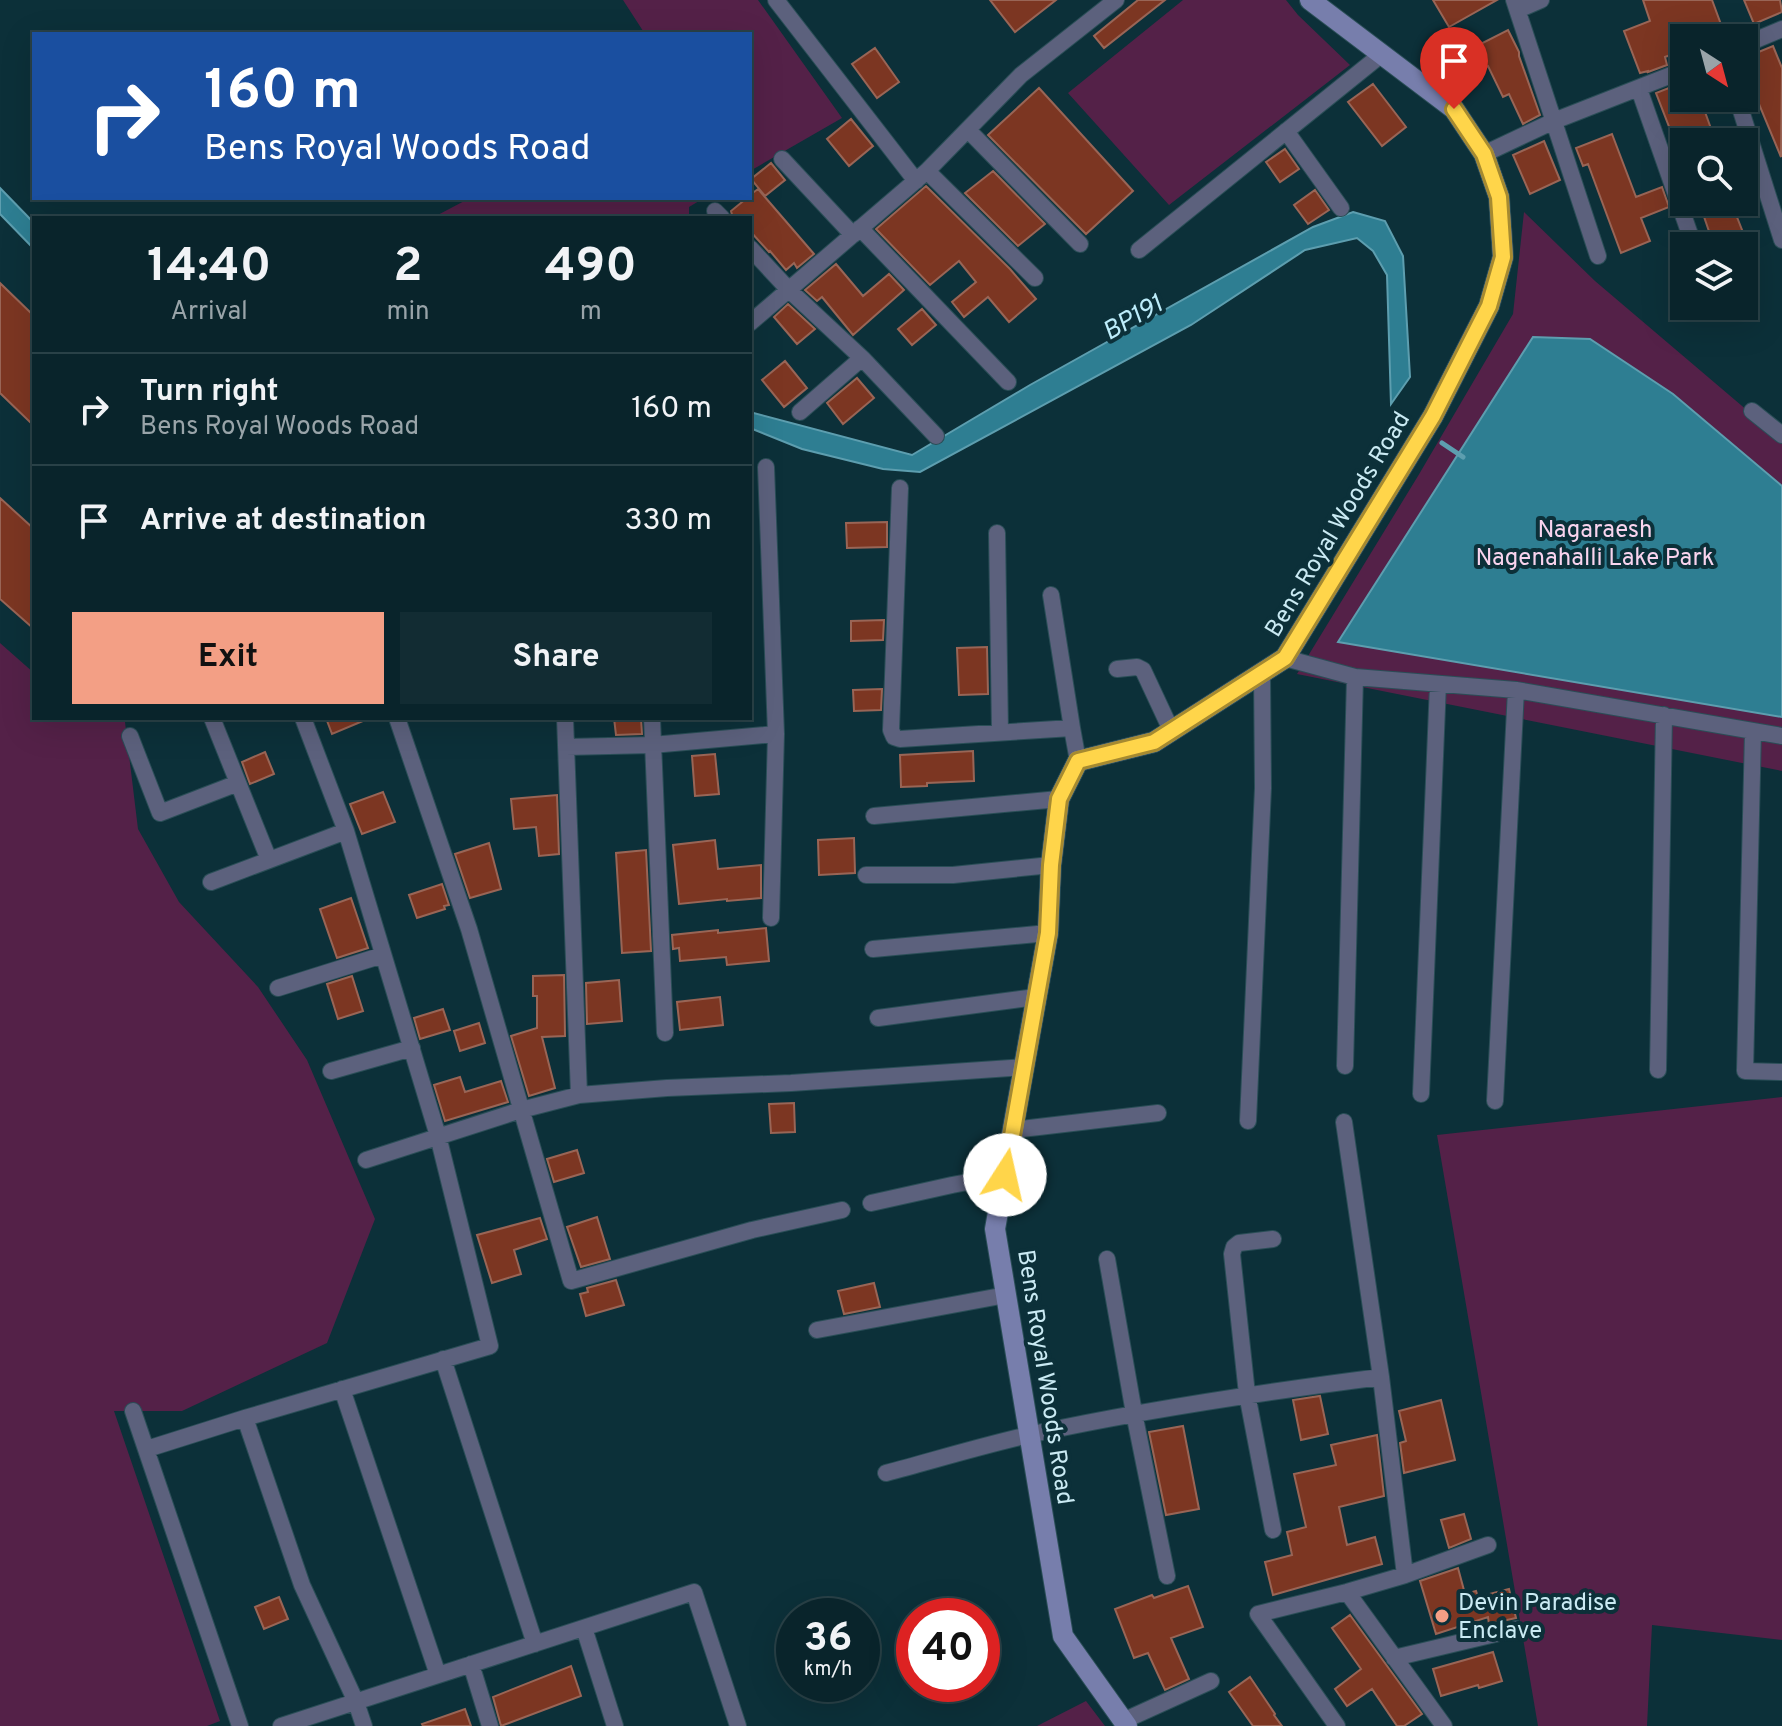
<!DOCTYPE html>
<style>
:root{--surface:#09242b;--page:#122c33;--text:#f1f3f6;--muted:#99a4a9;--line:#294147;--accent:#f39f85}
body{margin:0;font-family:Overpass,sans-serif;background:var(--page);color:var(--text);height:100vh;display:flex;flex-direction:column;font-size:30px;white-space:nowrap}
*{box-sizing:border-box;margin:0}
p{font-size:26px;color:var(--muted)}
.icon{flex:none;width:44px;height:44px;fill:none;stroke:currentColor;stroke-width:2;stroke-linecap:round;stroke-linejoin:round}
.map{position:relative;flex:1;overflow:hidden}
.side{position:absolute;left:32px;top:216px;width:720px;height:504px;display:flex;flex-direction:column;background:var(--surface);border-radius:0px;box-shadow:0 8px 32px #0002,0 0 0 2px var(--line)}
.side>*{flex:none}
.top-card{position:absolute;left:32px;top:32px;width:720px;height:168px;border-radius:0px;box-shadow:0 8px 32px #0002,0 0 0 2px var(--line);background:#1a4fa0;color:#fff;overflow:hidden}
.needle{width:52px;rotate:144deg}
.buttons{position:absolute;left:1670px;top:24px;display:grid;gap:16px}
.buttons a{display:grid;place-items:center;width:88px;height:88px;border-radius:0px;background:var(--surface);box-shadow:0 8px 32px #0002,0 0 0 2px var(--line);font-size:40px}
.speed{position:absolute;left:776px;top:1598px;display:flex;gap:16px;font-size:40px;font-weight:700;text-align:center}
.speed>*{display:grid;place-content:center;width:104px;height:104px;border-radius:50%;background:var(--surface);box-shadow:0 8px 32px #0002,0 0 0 2px var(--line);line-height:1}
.speed small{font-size:20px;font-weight:400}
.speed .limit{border:12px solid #d22;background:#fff;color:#111}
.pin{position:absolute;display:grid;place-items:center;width:68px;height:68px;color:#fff;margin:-82px -34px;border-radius:50% 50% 50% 0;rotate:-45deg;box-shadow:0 0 8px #0007}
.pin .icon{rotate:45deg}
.me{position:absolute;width:88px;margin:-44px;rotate:10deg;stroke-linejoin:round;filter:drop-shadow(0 0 6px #0008)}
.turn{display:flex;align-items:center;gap:28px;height:168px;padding:0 40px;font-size:36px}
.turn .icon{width:104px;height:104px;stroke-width:2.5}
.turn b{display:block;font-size:56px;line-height:68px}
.eta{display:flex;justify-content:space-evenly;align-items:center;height:136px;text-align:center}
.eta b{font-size:48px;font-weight:700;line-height:56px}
.primary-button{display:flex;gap:16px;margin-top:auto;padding:16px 40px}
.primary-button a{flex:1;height:92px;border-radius:0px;background:var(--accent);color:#111;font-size:32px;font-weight:700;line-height:92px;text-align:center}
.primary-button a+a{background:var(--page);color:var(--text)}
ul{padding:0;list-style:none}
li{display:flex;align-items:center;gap:24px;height:112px;padding:0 40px;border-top:2px solid var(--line)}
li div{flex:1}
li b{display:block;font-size:30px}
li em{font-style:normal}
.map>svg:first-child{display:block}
.green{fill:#542148}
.water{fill:#2e7e92;stroke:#5d9eaf;stroke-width:2}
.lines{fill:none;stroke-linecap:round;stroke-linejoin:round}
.stream{stroke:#5d9eaf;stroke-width:5}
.building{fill:#7c3622;stroke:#996556;stroke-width:2}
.street-casing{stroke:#2a4e57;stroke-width:18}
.secondary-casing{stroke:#2a4e57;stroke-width:22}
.street{stroke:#5c617d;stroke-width:16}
.secondary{stroke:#777eac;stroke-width:20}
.route-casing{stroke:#a68a30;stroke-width:20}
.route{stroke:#ffd54a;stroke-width:14}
.poi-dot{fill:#f39f85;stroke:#0c3039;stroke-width:3}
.labels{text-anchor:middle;stroke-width:8;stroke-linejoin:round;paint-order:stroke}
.street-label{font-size:24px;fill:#caeaf3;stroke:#0c3039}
.park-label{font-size:24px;fill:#f9d4ee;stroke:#0c3039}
.poi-label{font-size:24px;fill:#caeaf3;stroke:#0c3039;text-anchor:start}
.water-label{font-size:26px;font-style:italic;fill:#bdedfb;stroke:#0c3039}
</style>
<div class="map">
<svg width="1782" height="1726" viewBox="0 0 1782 1726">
<rect width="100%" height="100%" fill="#0c3039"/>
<!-- green -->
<path class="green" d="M623,0H758L842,118L750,171V34H645Z
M1183,0H1286L1298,15L1350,65L1169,205L1068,93Z
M470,198H704L689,207V218H432Z
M1524,212L1595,281L1782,440V771L1297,674L1418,476L1513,314Z
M0,643L34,673V718H132L125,722L138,829L179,902L258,987L307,1060L375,1219L327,1343L182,1411H114L220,1721L207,1726H0Z
M1782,1097V1640L1652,1625L1647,1726H1538L1437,1135Z
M1086,1701L1105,1726H1037Z"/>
<!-- water -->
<path class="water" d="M0,188L34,223V249L0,214Z
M1353,212L1385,221L1403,256L1410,377L1391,404L1387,275L1373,251L1357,238L1305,250L1191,325L920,472L883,469L802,449L750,428V412L912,455L1030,385L1313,227Z
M1533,337L1590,339L1673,394L1782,486V717L1338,642Z"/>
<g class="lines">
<!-- stream -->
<path class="stream" d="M1442,443L1463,457"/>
</g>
<!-- building -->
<path class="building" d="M990,0H1056L1015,32Z
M1138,0H1165L1104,48L1094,36Z
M1433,0H1497L1449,27Z
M1643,0H1712L1726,38H1684V50L1665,57L1667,65L1648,72V71L1640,73L1624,31L1650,21Z
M1744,0H1780L1782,12L1754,24Z
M1508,30L1519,52V56L1540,115L1523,124L1509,94L1503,97L1488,66L1461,79L1451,59Z
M1773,46L1782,68L1781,157L1744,68V58Z
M875,48L899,82L877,98L852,64Z
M1684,82V98H1700L1714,137L1712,138L1714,142H1675L1656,93Z
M1373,84L1406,127L1382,146L1348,102Z
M1039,88L1133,191L1086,234L988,135Z
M851,119L873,146L849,166L827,139Z
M1612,134L1636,197L1662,187L1669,207L1641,218L1650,241L1621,253L1588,164L1583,166L1576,148Z
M1544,141L1560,180L1530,194L1513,155Z
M1285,149L1299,169L1280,182L1266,162Z
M771,163L785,180L765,196L751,179Z
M993,171L1045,224L1018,246L965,193Z
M926,186L1010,269L1036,299L1009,322L988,297L964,317L952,302L976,282L959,261L930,285L876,229Z
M758,189L814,254L797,268L794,263L786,270L770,251L769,252L750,231V218H733L731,211L747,198H750V195Z
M1315,190L1329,210L1308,224L1294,205Z
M1699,202H1731L1744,235L1714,246Z
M836,264L863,296L889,274L904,290L853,335L822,297L817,301L805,290Z
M0,283L34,316V426L0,393Z
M788,304L815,329L797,344L774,317Z
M922,309L936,325L912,345L898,329Z
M785,361L807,388L784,407L762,380Z
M857,378L874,398L843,424L827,403Z
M0,498L34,529V629L0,599Z
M887,522V547L847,548L846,523Z
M884,620L883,640L851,641V621Z
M987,647L988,694L959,695L957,648Z
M882,689L881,710L854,711L853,690Z
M326,718H370L332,734Z
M614,718H641L642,734L616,735Z
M973,751L974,781L927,783V786L901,787L900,755Z
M265,752L274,774L250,784L242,762Z
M715,754L719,794L695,796L692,756Z
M383,792L395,822L362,834L350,804Z
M557,795L559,854L539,856L536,827L514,829L511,799Z
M854,838L855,873L819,875L818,840Z
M715,840L718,869L761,865V898L727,901V899L679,904L673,845Z
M489,843L501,889L470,898L455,854Z
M646,850L651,951L622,953L616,853Z
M442,884L449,905L444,906L445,909L417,918L409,895Z
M351,898L368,948L337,958L320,909Z
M766,928L769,961L727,965L726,957L680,961L679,948L673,949L672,935L718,930V933Z
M564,975L565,1036L542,1037L555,1088L529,1096L511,1036L537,1028V996H533V976Z
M352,976L363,1011L338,1019L327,984Z
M619,980L622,1021L587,1024L586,983Z
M720,997L723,1025L680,1030L677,1002Z
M443,1009L450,1030L420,1039L414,1018Z
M479,1023L485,1043L460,1051L454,1031Z
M460,1077L465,1092L501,1081L508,1102L445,1121L434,1085Z
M794,1103L795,1132L771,1133L769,1104Z
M577,1150L584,1173L554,1182L547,1159Z
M597,1217L610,1259L581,1267L567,1227Z
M540,1218L547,1239L514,1250L521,1274L492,1283L477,1235Z
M616,1280L624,1305L586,1316L580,1294L588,1292L587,1288Z
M874,1283L880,1307L844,1314L838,1291Z
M1320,1396L1328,1434L1301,1440L1293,1400Z
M1441,1400L1455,1460L1404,1473L1400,1443L1406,1441L1399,1411Z
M1183,1426L1199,1509L1166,1515L1149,1432Z
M1377,1435L1384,1496L1339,1507L1347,1545L1375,1537L1382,1564L1273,1595L1265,1562L1292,1555L1287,1532L1306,1527L1294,1474L1336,1465L1331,1445Z
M1464,1514L1471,1539L1449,1548L1441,1520Z
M1458,1568L1465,1594L1476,1591L1478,1597L1509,1589L1516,1618L1489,1624L1488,1617L1436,1634L1420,1581Z
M1188,1586L1203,1627L1171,1638L1189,1679L1165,1690L1148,1653L1134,1658L1115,1609L1152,1595L1154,1598Z
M279,1597L288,1619L264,1629L255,1607Z
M1350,1615L1422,1714L1404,1726H1397L1372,1689L1347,1706L1335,1689L1361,1669L1332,1628Z
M1493,1652L1502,1681L1479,1688L1478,1685L1441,1696L1433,1669Z
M571,1666L581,1696L501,1726L493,1697Z
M1250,1677L1275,1714L1274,1715L1282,1726H1253L1229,1692Z
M465,1709L471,1726H423L422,1724Z"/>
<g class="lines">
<!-- street casing -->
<g class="street-casing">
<path id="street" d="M776,0L916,181
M1514,0L1598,256
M1518,10L1541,0
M1744,45L1782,29
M1639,89L1694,246
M1737,98L1782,240
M968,130L1080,244
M1286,131L1341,208
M1484,154L1554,121L1684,70
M782,159L853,235
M927,171L1035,278
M715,211L722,218
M860,228L1008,382
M750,248L789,290L862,358L936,436
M1139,250L1382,54
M750,323L927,171L1021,75L1116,0
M1752,411L1782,435
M800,412L862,358
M766,467L776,734L771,918
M900,488L891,730L894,737L900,739L1072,728L1078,761
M997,533L1000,732
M1051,595L1072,728
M1285,658L1355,677L1516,690L1495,1101
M1117,669L1137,667L1143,670L1171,730
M1516,690L1782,736
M212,718L269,860
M397,718L469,929L571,1281L752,1230L842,1210
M565,718L579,1095
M652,718L665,1033
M1753,731L1745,1071L1782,1072
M130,736L160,813L238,783
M566,747L652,745L776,734
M874,816L1059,799
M866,875H953L1051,865
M211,882L346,831
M873,949L1048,933
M278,988L383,955
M878,1018L1036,997
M1345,1066L1355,677
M1658,1070L1664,715
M331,1071L412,1048
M1421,1094L1438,684
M1248,1121L1263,788L1262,673
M1344,1122L1381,1377L1405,1575
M1013,1130L1158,1113
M366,1160L521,1110L579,1095L667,1088L791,1083L1024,1067
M871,1203L952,1185L1005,1175
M1107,1259L1134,1413L1167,1576
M817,1330L1006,1295
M443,1359L535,1644
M342,1389L438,1675
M133,1411L240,1726
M245,1418L302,1585L356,1702L364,1726
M147,1449L245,1418L490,1346L438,1136L346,831L303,718
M886,1473C935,1460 984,1445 1033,1434C1148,1409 1264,1392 1381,1377
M1273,1530L1247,1394L1232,1254L1234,1247L1239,1243L1273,1239
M1347,1592L1444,1726
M584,1628L615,1726
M1394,1658L1516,1629
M471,1664L490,1726
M1123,1721L1211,1681
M281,1726L694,1592L738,1726
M1337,1726L1258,1614L1347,1592L1405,1575L1488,1545"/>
</g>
<!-- secondary casing -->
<g class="secondary-casing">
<path id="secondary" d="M1127,1726L1063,1636L995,1229L1048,933L1051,865L1059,799L1078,761L1154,742L1285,658L1433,416L1489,306L1503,257L1499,197L1484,154L1454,109L1310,0"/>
</g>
<!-- street -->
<use href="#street" class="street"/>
<!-- secondary -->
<use href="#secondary" class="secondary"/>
</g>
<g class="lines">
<!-- route casing -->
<g class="route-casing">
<path id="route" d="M1005,1175L1048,933L1051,865L1059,799L1078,761L1154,742L1285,658L1433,416L1489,306L1503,257L1499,197L1484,154L1454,109"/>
</g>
<!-- route -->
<use href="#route" class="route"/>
</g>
<!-- markers -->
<circle class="poi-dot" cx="1442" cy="1616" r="8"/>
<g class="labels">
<!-- street labels -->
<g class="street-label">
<text transform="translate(1337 524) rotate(-59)" y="8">Bens Royal Woods Road</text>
<text transform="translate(1046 1377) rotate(81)" y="8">Bens Royal Woods Road</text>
</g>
<!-- park labels -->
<g class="park-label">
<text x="1595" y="537">Nagaraesh<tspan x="1595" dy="28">Nagenahalli Lake Park</tspan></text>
</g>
<!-- poi labels -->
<g class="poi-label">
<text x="1458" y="1610">Devin Paradise<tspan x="1458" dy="28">Enclave</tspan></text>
</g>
<!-- water labels -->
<g class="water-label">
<text transform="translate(1132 317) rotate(-30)" y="9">BP191</text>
</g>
</g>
</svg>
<div class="buttons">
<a><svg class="needle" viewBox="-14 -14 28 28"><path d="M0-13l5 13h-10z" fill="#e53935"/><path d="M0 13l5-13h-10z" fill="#99a4a9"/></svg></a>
<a><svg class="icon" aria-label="search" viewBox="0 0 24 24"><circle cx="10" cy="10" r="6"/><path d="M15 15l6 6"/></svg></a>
<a><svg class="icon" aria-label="layers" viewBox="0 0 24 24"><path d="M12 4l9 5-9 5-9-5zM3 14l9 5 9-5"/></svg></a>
</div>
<div class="speed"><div>36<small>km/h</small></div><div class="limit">40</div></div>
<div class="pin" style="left:1454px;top:109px;background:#d93025"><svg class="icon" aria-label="arrive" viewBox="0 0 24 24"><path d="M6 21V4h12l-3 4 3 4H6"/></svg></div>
<svg class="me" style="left:1005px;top:1175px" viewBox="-20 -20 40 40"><circle r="19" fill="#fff"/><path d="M0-13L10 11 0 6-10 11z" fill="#ffd54a"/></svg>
<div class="top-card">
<div class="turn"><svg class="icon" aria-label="right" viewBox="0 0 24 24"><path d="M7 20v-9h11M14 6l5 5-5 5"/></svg><div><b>160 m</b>Bens Royal Woods Road</div></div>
</div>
<section class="side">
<div class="eta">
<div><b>14:40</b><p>Arrival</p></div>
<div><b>2</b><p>min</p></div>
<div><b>490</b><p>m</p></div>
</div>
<ul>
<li><svg class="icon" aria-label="right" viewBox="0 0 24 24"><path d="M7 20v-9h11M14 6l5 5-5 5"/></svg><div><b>Turn right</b><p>Bens Royal Woods Road</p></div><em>160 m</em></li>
<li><svg class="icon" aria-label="arrive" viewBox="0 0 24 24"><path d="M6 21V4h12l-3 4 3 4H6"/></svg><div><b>Arrive at destination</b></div><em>330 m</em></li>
</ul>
<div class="primary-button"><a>Exit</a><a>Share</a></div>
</section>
</div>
